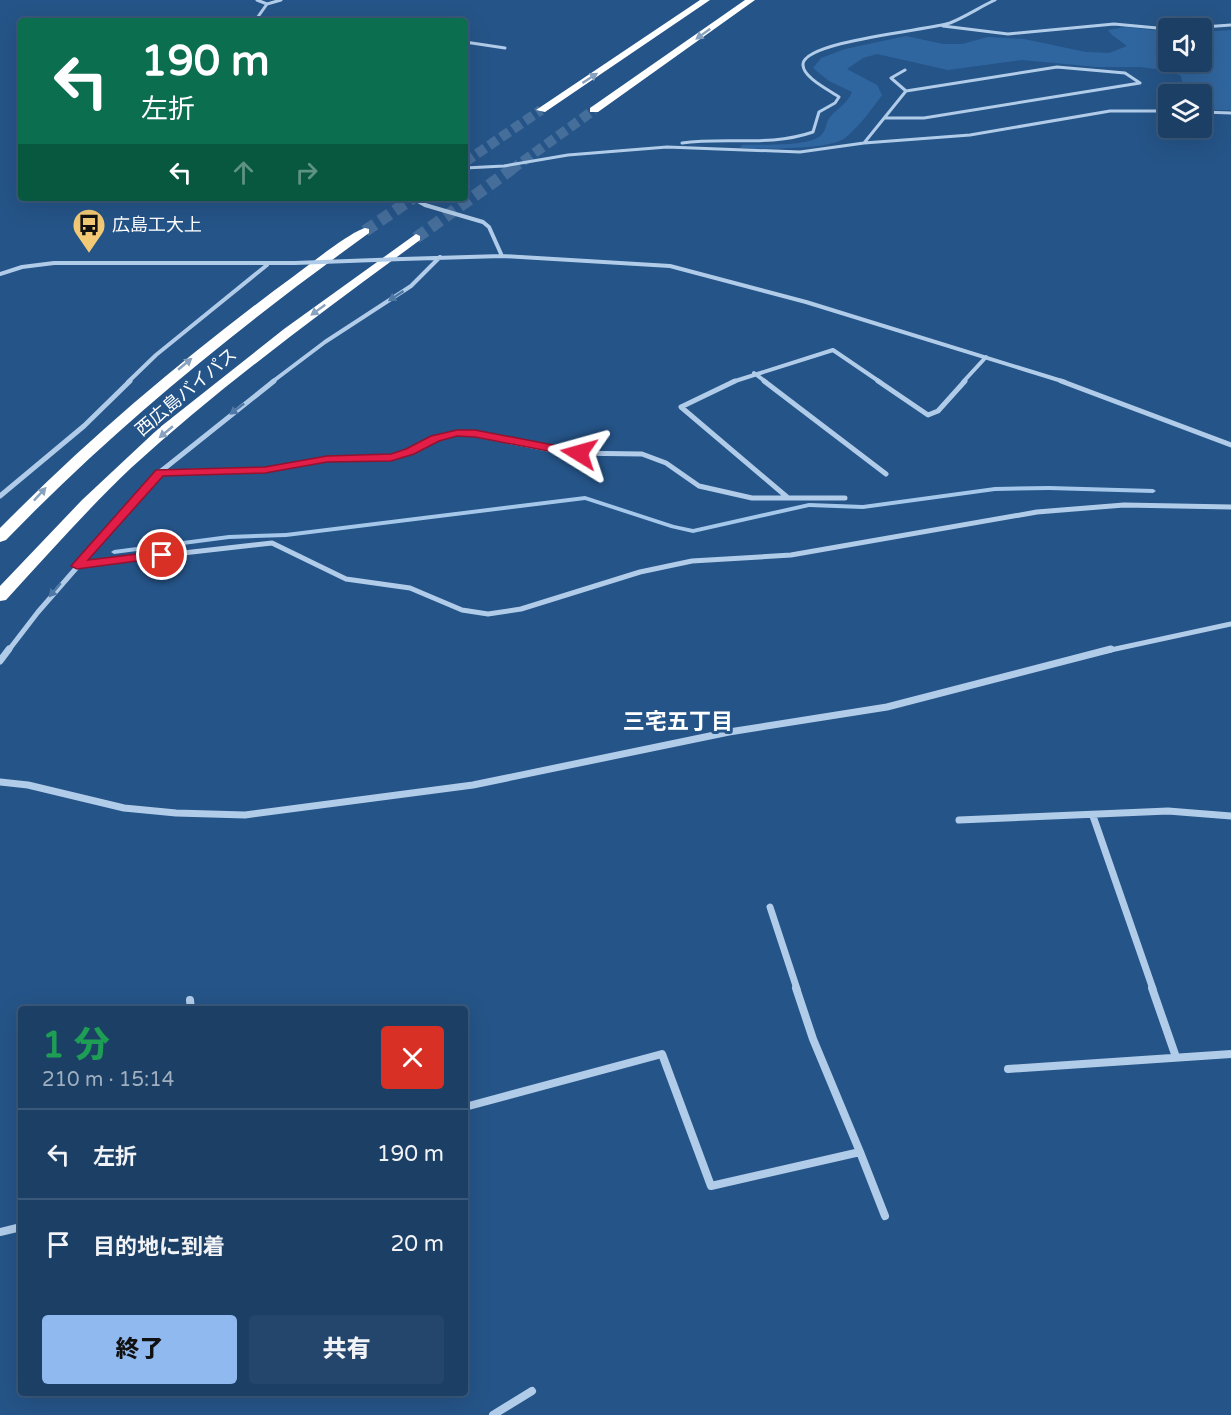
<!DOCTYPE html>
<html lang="ja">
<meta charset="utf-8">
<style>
:root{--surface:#1c3f66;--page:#25466c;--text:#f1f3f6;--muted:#a0afbf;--line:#3a587a;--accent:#90b9f0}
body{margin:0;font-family:"Varela Round","Noto Sans JP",sans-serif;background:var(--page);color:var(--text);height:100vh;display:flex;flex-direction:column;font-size:22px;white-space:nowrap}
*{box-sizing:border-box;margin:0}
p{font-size:20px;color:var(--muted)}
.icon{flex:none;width:33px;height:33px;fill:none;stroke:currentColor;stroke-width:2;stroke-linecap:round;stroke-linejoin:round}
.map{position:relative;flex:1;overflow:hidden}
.sheet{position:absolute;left:18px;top:1006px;width:450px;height:390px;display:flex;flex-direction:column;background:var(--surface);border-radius:6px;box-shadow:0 6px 24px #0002,0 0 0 2px var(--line)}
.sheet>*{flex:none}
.guide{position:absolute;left:18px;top:18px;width:450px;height:183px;border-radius:6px;box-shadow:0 6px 24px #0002,0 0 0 2px var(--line);background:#0b6e4f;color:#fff;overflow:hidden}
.fabs{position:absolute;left:1158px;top:18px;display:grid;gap:12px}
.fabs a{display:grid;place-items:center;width:54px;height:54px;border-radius:6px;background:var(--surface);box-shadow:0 6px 24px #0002,0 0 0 2px var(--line);font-size:30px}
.pin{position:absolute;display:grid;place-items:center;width:51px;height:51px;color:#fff;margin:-26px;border:3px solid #fff;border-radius:50%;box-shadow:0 2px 6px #0007}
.me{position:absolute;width:66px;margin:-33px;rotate:278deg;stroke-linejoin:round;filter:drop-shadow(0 0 4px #0008)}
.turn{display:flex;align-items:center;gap:21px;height:126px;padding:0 24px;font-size:27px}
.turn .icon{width:78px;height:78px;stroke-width:2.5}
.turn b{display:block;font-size:42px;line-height:51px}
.lanes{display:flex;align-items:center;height:57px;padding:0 24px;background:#0003;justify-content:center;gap:30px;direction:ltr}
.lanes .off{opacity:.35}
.round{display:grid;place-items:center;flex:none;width:63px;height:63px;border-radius:6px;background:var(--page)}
.headline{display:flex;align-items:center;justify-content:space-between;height:102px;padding:0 24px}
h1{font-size:36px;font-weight:800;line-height:45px;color:#1e9e55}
.button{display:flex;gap:12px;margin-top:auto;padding:12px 24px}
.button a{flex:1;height:69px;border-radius:6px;background:var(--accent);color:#111;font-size:24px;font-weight:800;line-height:69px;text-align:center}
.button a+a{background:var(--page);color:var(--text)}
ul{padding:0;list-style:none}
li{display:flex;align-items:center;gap:18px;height:90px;padding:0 24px;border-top:2px solid var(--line)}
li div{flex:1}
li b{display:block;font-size:22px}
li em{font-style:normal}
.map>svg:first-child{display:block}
.green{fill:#30669f}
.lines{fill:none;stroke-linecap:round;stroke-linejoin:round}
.stream{fill:#a5c8ea;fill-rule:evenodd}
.motorway-tunnel-far1{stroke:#466e9a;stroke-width:10;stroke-dasharray:10 4.5;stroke-linecap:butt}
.motorway-tunnel{stroke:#466e9a;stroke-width:12;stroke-dasharray:12 6;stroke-linecap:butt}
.minor-far4{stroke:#b1cce9;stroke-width:3}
.minor-far3{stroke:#b1cce9;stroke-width:4}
.minor-far2{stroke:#b1cce9;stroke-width:5}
.minor-far1{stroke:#b1cce9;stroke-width:7}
.minor{stroke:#b1cce9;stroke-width:8}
.motorway{fill:#fff;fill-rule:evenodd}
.minor-bridge{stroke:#b1cce9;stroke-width:4}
.oneway{fill:#87a1be}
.oneway2{fill:#4f78a5}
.route{fill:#e11d48;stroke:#92132f;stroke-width:1.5}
.labels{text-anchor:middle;stroke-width:6;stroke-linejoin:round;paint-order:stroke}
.far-poi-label{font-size:18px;fill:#fff;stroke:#255488;text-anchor:start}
.far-street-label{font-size:18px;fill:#fff;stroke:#255488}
.neighbourhood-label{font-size:22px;font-weight:bold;fill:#fff;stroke:#255488}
</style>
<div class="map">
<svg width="1231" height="1415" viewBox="0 0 1231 1415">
<rect width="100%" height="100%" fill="#255488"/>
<!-- green -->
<path class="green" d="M1126,27L1168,32V62H1202V32L1231,30V110H1202V94H1185L1181,76L1172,71L1140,67H1097L1022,60L948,70L877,54L863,58L847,69L877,85L882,95C871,110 860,126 845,138C830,150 761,149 740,148L742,145C761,144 803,147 819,137C827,132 825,123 830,117C838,108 847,104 852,92L829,81L813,68L821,58L845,49L906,36L943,44H962L988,37L1024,39L1086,52L1109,53L1127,46L1112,35L1108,30Z"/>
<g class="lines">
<!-- stream -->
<path class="stream" d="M1049,486L1153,489L1156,491L1153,493L1049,490L995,491L863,509L809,507L693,533L671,528L585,500L286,537L229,539L114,554L111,552L114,550L229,535L286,533L585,496L674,525L693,529L809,503L863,505L995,487Z"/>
<!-- motorway-tunnel-far1 -->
<path class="motorway-tunnel-far1" d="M465,162L541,110
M511,170L594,110"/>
<!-- motorway-tunnel -->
<path class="motorway-tunnel" d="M365,231L413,198
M416,238L513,168"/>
<!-- minor-far4 -->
<path class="minor-far4" d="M257,0L267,4L281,0
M255,21L267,4
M943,26L1008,34L1114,24L1168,29
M1189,28L1231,25
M465,42L505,48
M905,70L891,78L906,91
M1202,112L1231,113
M682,143C726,137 770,147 813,132L819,112L835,103L839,97C829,90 802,77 803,64C805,41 929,30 950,23C965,17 980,7 995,0
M864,143L906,91L1057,67L1125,73L1140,83L924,118H886
M465,168L504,166L568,155L667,147L800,152L864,143L970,135L1110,111H1168"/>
<!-- minor-far3 -->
<path class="minor-far3" d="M413,198L425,205L483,222L489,227L502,256
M402,259L502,256L670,266L806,302L1065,382
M0,274L22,267L54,263H295
M754,373L766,382
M128,382L156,355L267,265
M272,382L325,342L411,286L440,257
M732,382L833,350L880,382
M963,382L986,357"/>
<!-- minor-far2 -->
<path class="minor-far2" d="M735,381L681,407L787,497
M764,381L886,474
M878,381L928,415L938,411L965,381
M1061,381L1231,445
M160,472L265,470L327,459L391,457L410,452L445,435L467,433L568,453L642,454L666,463L699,486L752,498H845
M0,496L84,426L130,381
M77,565L272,543L346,579L410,588L462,610L488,614L521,609L640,572L692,561L791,555L1037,512L1124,505L1231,507
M8,651L38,612L160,472L274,381
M1106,651L1231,624"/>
<!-- minor-far1 -->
<path class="minor-far1" d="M0,661L9,649
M0,782L28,785L124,808L176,813L245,815L473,785L729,732L887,707L1111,649
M1093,816L1153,989
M959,820L1168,811L1231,816
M770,907L797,989"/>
<!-- minor -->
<path class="minor" d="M1152,988L1176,1057
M190,1000L191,1010
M1008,1069L1231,1054
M465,1107L662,1054L711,1186L860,1152L813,1039L796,988
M860,1152L885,1216
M0,1232L21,1227
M493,1415L532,1391"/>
<!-- motorway -->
<path class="motorway" d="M700,0H710L545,112L536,110Z
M745,0H755L598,112H590V108Z
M365,228L369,229V233C239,327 117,425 6,540L0,542V528C91,436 189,353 294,276C309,265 350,232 365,228Z
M416,234L420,236V240C321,313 222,385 131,468C87,510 47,555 6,600L0,601V586L82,500L159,428L284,329Z"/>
<!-- minor-bridge -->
<path class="minor-bridge" d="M295,263L402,259"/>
</g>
<!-- one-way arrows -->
<defs><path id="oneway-solid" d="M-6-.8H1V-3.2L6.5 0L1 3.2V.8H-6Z" transform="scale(1.5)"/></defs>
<g class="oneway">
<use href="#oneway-solid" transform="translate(703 34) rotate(144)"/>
<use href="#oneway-solid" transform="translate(590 78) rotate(-33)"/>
<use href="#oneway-solid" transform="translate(318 310) rotate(144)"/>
<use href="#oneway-solid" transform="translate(185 364) rotate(-40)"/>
<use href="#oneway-solid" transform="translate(166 432) rotate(140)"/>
<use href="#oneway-solid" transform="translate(40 494) rotate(-47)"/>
</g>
<g class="oneway2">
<use href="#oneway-solid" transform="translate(396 296) rotate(147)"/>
<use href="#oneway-solid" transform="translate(237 409) rotate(143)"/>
<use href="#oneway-solid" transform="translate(55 590) rotate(130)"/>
</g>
<!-- route -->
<path class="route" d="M457,430H475L579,450L584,453L579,457L475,437L457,436L439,441L414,454L391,461L327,462L265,473L163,476L88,560L162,551L169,555L167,557L77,569L71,566L156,470L265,467L327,456L391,454L406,449L431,436Z"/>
<!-- icons -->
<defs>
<g id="bus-pin" transform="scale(1.725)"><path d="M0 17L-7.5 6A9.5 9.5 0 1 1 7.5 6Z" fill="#f2ca75" stroke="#255488"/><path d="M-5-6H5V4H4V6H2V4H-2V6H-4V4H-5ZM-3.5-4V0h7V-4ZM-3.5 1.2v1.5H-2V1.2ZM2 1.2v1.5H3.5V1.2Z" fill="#111"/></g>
</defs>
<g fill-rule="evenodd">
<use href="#bus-pin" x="89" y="225"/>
</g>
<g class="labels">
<!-- far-poi labels -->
<g class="far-poi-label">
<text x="112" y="231">広島工大上</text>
</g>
<!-- far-street labels -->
<g class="far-street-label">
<text transform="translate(186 392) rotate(-40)" y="6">西広島バイパス</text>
</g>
<!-- neighbourhood labels -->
<g class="neighbourhood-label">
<text x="678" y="729">三宅五丁目</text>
</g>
</g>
</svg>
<div class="fabs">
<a><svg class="icon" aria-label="sound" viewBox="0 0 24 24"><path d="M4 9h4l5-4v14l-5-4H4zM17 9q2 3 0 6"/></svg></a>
<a><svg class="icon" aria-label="layers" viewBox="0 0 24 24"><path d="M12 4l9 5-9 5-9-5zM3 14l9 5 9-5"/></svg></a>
</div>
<div class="pin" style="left:162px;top:555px;background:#d93025"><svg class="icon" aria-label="arrive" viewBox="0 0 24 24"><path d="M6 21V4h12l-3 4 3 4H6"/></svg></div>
<svg class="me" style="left:579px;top:453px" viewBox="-20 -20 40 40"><path d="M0-17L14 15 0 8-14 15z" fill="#e11d48" stroke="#fff" stroke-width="4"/></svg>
<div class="guide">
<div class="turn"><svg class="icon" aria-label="left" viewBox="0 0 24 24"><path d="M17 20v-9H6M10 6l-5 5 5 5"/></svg><div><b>190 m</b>左折</div></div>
<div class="lanes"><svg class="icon" aria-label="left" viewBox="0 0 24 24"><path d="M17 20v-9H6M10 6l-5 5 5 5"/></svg><svg class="icon off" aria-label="ahead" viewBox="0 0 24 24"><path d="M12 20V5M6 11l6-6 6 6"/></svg><svg class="icon off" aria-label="right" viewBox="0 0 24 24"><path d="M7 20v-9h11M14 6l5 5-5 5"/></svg></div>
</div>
<section class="sheet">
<div class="headline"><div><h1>1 分</h1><p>210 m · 15:14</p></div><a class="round" style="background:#d93025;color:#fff"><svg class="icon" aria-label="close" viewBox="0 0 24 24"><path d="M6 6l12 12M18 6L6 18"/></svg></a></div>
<ul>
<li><svg class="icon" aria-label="left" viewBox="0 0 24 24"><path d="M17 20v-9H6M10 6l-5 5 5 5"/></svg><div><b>左折</b></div><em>190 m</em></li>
<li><svg class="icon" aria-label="arrive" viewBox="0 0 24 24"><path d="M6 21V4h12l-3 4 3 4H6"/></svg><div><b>目的地に到着</b></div><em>20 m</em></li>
</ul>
<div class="button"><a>終了</a><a>共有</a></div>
</section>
</div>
